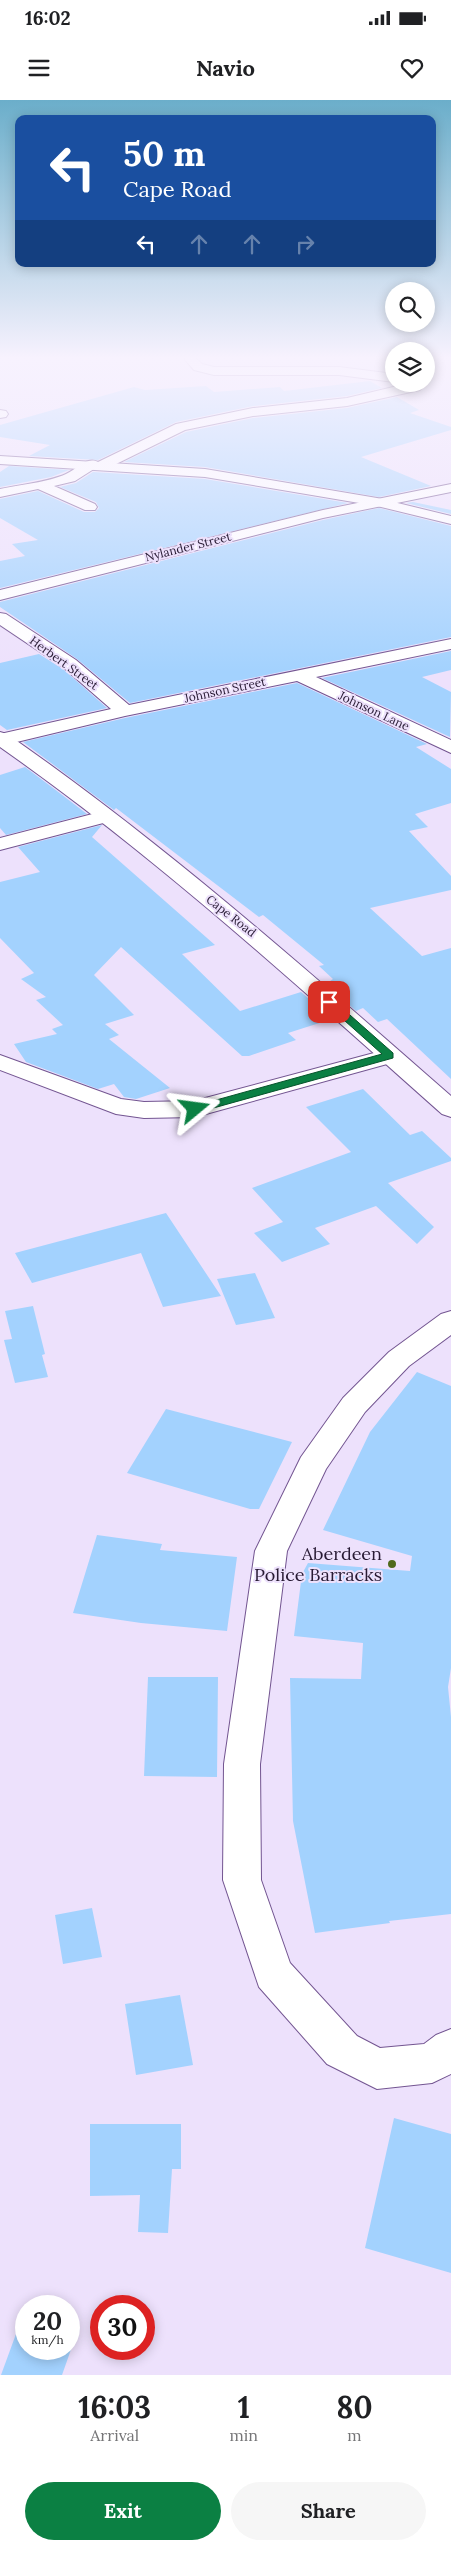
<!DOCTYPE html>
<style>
:root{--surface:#fff;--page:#f6f6f6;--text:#202124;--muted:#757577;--accent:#0b8043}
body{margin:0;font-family:Lora,serif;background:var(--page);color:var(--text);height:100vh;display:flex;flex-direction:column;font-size:19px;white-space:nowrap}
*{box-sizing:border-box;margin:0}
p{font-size:16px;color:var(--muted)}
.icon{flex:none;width:28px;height:28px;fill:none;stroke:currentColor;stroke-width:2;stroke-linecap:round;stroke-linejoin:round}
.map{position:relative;height:2275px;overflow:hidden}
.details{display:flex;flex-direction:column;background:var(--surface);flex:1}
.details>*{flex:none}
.top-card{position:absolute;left:15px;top:15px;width:421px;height:152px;border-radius:10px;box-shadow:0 2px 12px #0003;background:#1a4fa0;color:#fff;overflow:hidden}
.controls{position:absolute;left:385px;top:182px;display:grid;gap:10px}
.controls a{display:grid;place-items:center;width:50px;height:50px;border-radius:50%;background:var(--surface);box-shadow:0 2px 12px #0003;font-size:25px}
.speed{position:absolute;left:15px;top:2195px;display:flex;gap:10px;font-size:25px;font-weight:700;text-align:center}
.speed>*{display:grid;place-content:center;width:65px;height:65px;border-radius:50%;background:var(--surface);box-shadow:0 2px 12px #0003;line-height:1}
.speed small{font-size:12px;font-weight:400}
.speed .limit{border:8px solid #d22;background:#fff;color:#111}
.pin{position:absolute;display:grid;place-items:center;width:42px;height:42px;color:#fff;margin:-21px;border-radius:10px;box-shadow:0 2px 8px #0006}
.me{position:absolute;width:55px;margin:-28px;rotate:74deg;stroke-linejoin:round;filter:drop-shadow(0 0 4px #0008)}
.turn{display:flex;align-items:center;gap:18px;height:105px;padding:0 25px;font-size:22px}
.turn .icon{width:65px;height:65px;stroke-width:2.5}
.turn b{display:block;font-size:35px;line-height:42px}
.lanes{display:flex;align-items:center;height:48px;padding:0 25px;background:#0003;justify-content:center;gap:25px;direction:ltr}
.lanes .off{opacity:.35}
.eta{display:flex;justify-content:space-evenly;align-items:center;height:85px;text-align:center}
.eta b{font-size:30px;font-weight:700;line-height:35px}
.primary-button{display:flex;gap:10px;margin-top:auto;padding:10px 25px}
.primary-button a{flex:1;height:58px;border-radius:30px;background:var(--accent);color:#fff;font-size:20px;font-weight:700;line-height:58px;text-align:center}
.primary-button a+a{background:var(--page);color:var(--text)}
.status{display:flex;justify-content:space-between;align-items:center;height:35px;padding:0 25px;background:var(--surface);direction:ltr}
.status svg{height:14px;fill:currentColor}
header{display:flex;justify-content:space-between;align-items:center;height:65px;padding:0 25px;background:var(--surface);font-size:22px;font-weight:700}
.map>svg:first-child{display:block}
.building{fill:#a3d2fe}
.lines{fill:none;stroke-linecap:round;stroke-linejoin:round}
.street-casing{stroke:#735591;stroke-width:2}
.secondary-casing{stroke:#735591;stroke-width:2}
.street{fill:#fff;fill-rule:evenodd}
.secondary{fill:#fff;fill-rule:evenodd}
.route{fill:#0b8043;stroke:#07532c}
.poi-dot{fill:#506a1d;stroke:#ede1fc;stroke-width:2}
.labels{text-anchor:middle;stroke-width:4;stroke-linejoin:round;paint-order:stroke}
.far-street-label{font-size:12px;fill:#271a33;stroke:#ede1fc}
.near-poi-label{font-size:18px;fill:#271a33;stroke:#ede1fc;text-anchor:end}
</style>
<div class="status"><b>16:02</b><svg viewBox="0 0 49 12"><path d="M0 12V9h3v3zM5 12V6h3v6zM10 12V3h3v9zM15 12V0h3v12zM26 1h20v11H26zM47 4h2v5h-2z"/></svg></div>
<header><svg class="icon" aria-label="menu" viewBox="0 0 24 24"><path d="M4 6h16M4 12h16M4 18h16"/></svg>Navio<svg class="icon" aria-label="heart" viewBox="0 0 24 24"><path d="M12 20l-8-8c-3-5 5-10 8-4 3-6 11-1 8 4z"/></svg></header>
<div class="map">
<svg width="451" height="2275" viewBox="0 0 451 2275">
<rect width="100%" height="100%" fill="#ede1fc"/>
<!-- building -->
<path class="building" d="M370,281L382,288L347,296L253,306L176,322L98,360L29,356L50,345L0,337V325L134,287L145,290L206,286L214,292L280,287L284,291Z
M397,297L419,310L410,313L451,327V330L361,357L431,386L379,397L205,367L124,362L186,332L253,318L347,308Z
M9,366L69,370L51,377L0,387V372Z
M93,372L205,379L348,403L0,488V461L25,456L12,444L38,440L0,418V399L38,391L84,412H95L99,408L96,402L60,387L76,383Z
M413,402L451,410V414L406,403Z
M379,408L451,426V537L130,603L77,559L0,507V502L323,420Z
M451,551V570L422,577L451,592L450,637L322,578Z
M39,554L63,569L107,608L7,630L0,625V563Z
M297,583L427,644L416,647L451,669V703L415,714L428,727L409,731L451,776V790L370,808L422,856L451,848V979L387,919L378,922L363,908L356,911L326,884L333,879L319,866L324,865L263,815L259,817L116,708L114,710L23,642L125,618Z
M25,667L57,691L87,714L6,735L0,728V675Z
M102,725L92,737L215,845L182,854L240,911L301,892L332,919L288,933L296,940L249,956H242L121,847L94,875L134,915L105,924L119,935L109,939L170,988L136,999L124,997L114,984L98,989L26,962L14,944L57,934L52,929L63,925L36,900L46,897L21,879L34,873L0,838V782L40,772L18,747Z
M363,989L410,1035L422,1031L451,1058V1061L388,1083L434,1127L417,1144L376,1106L315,1128L330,1144L282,1162L254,1133L283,1122L252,1088L351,1052L306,1007Z
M166,1113L221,1196L163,1207L141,1153L32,1183L15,1153Z
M255,1173L275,1218L236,1225L217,1179Z
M33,1206L45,1254L42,1255L48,1277L15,1283L4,1240L12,1239L5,1211Z
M417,1272L451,1286V1568L448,1587L451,1617V1814L389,1821L390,1823L315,1833L293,1721L290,1578L361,1579L363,1543L294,1536L302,1474L308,1463L410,1471L412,1456L323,1430L370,1332Z
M166,1309L292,1342L259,1409H250L127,1373Z
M97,1435L162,1444L160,1450L237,1457L227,1531L141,1523L73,1513Z
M148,1577H218L217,1677L144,1676Z
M92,1808L102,1857L63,1864L55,1815Z
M180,1895L193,1965L136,1975L125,1904Z
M394,2018L451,2034V2173L365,2148Z
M90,2024H181V2069H172L168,2133L138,2132L140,2095L90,2096Z
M20,2223L26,2225V2249H69V2239L74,2241L62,2275H1Z"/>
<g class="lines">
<!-- street casing -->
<g class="street-casing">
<path id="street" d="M181,255H193L202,264L214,267H339L394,274V282L339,275H214L194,270Z
M406,284L423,285L420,290L347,306L253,316L185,330L108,368L103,369L97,367L75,381L54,386L95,404L97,407L95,410H85L38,389L0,397V389C19,385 49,382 66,374C77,369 87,356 98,362L176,324L253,308L347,298Z
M0,310L6,311L8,314L6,317L0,318Z
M451,384V392L323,418L0,500V490L323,410Z
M0,513L6,514L76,560L129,605L451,539V549L316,577L451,640V653L297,581L125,616L0,646V634L111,609L64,568L0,525Z
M104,711L111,713L114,717L111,721L0,750V738Z
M389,949L398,951L401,956L398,961L195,1017L144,1018L116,1014L0,970V955L121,999L144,1002L194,1001Z
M451,1211V1235L409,1266L365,1312L326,1369L287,1451L260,1664L261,1780L290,1863L357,1936L380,1948L424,1944L436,1935L451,1929V1974L432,1983L377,1989L327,1964L259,1887L223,1780L224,1664L255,1451L301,1357L343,1298L389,1252L441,1214Z"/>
</g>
<!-- secondary casing -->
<g class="secondary-casing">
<path id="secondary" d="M0,356L205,369L377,398L451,416V424L377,406L205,377L0,364Z
M0,632L7,634C164,743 307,870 451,996V1017L442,1014C299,887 157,757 0,647Z"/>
</g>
<!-- street -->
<use href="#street" class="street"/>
<!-- secondary -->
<use href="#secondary" class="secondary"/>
</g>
<!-- sky -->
<linearGradient id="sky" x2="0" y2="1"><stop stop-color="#6baeca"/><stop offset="0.45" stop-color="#f7f2fe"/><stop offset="1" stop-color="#f7f2fe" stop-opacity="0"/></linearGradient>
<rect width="451" height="573" fill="url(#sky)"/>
<!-- route -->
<path class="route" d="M326,900H333L393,953V958L199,1012H191V1007L382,954L326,904Z"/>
<!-- markers -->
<circle class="poi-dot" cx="392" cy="1464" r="5"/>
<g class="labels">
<!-- far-street labels -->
<g class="far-street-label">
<text transform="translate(188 447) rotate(-14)" y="4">Nylander Street</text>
<text transform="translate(64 563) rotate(36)" y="4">Herbert Street</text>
<text transform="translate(225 590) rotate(-12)" y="4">Johnson Street</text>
<text transform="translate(374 611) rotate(25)" y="4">Johnson Lane</text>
<text transform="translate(231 816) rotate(38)" y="4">Cape Road</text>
</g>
<!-- near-poi labels -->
<g class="near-poi-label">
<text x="382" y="1460">Aberdeen<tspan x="382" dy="21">Police Barracks</tspan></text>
</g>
</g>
</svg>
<div class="controls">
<a><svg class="icon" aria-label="search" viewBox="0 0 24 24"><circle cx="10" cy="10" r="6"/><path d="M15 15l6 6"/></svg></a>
<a><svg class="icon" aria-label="layers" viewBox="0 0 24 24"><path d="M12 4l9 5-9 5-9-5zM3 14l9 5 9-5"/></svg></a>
</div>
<div class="speed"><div>20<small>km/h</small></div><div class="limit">30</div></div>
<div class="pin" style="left:329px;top:902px;background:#d93025"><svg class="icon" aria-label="arrive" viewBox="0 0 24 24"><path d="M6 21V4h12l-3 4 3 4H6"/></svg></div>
<svg class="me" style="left:195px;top:1009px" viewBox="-20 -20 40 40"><path d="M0-17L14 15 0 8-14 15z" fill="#0b8043" stroke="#fff" stroke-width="4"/></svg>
<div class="top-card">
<div class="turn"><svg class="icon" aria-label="left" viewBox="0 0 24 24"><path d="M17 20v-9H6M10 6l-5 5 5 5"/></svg><div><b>50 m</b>Cape Road</div></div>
<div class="lanes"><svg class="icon" aria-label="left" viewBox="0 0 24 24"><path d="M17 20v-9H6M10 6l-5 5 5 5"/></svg><svg class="icon off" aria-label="ahead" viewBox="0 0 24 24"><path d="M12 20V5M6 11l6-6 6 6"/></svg><svg class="icon off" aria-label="ahead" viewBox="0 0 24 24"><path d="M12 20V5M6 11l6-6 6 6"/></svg><svg class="icon off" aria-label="right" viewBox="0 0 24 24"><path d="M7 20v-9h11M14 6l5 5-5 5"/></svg></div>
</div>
</div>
<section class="details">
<div class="eta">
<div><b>16:03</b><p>Arrival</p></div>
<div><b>1</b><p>min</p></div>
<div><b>80</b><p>m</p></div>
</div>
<div class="primary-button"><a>Exit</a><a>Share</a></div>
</section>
